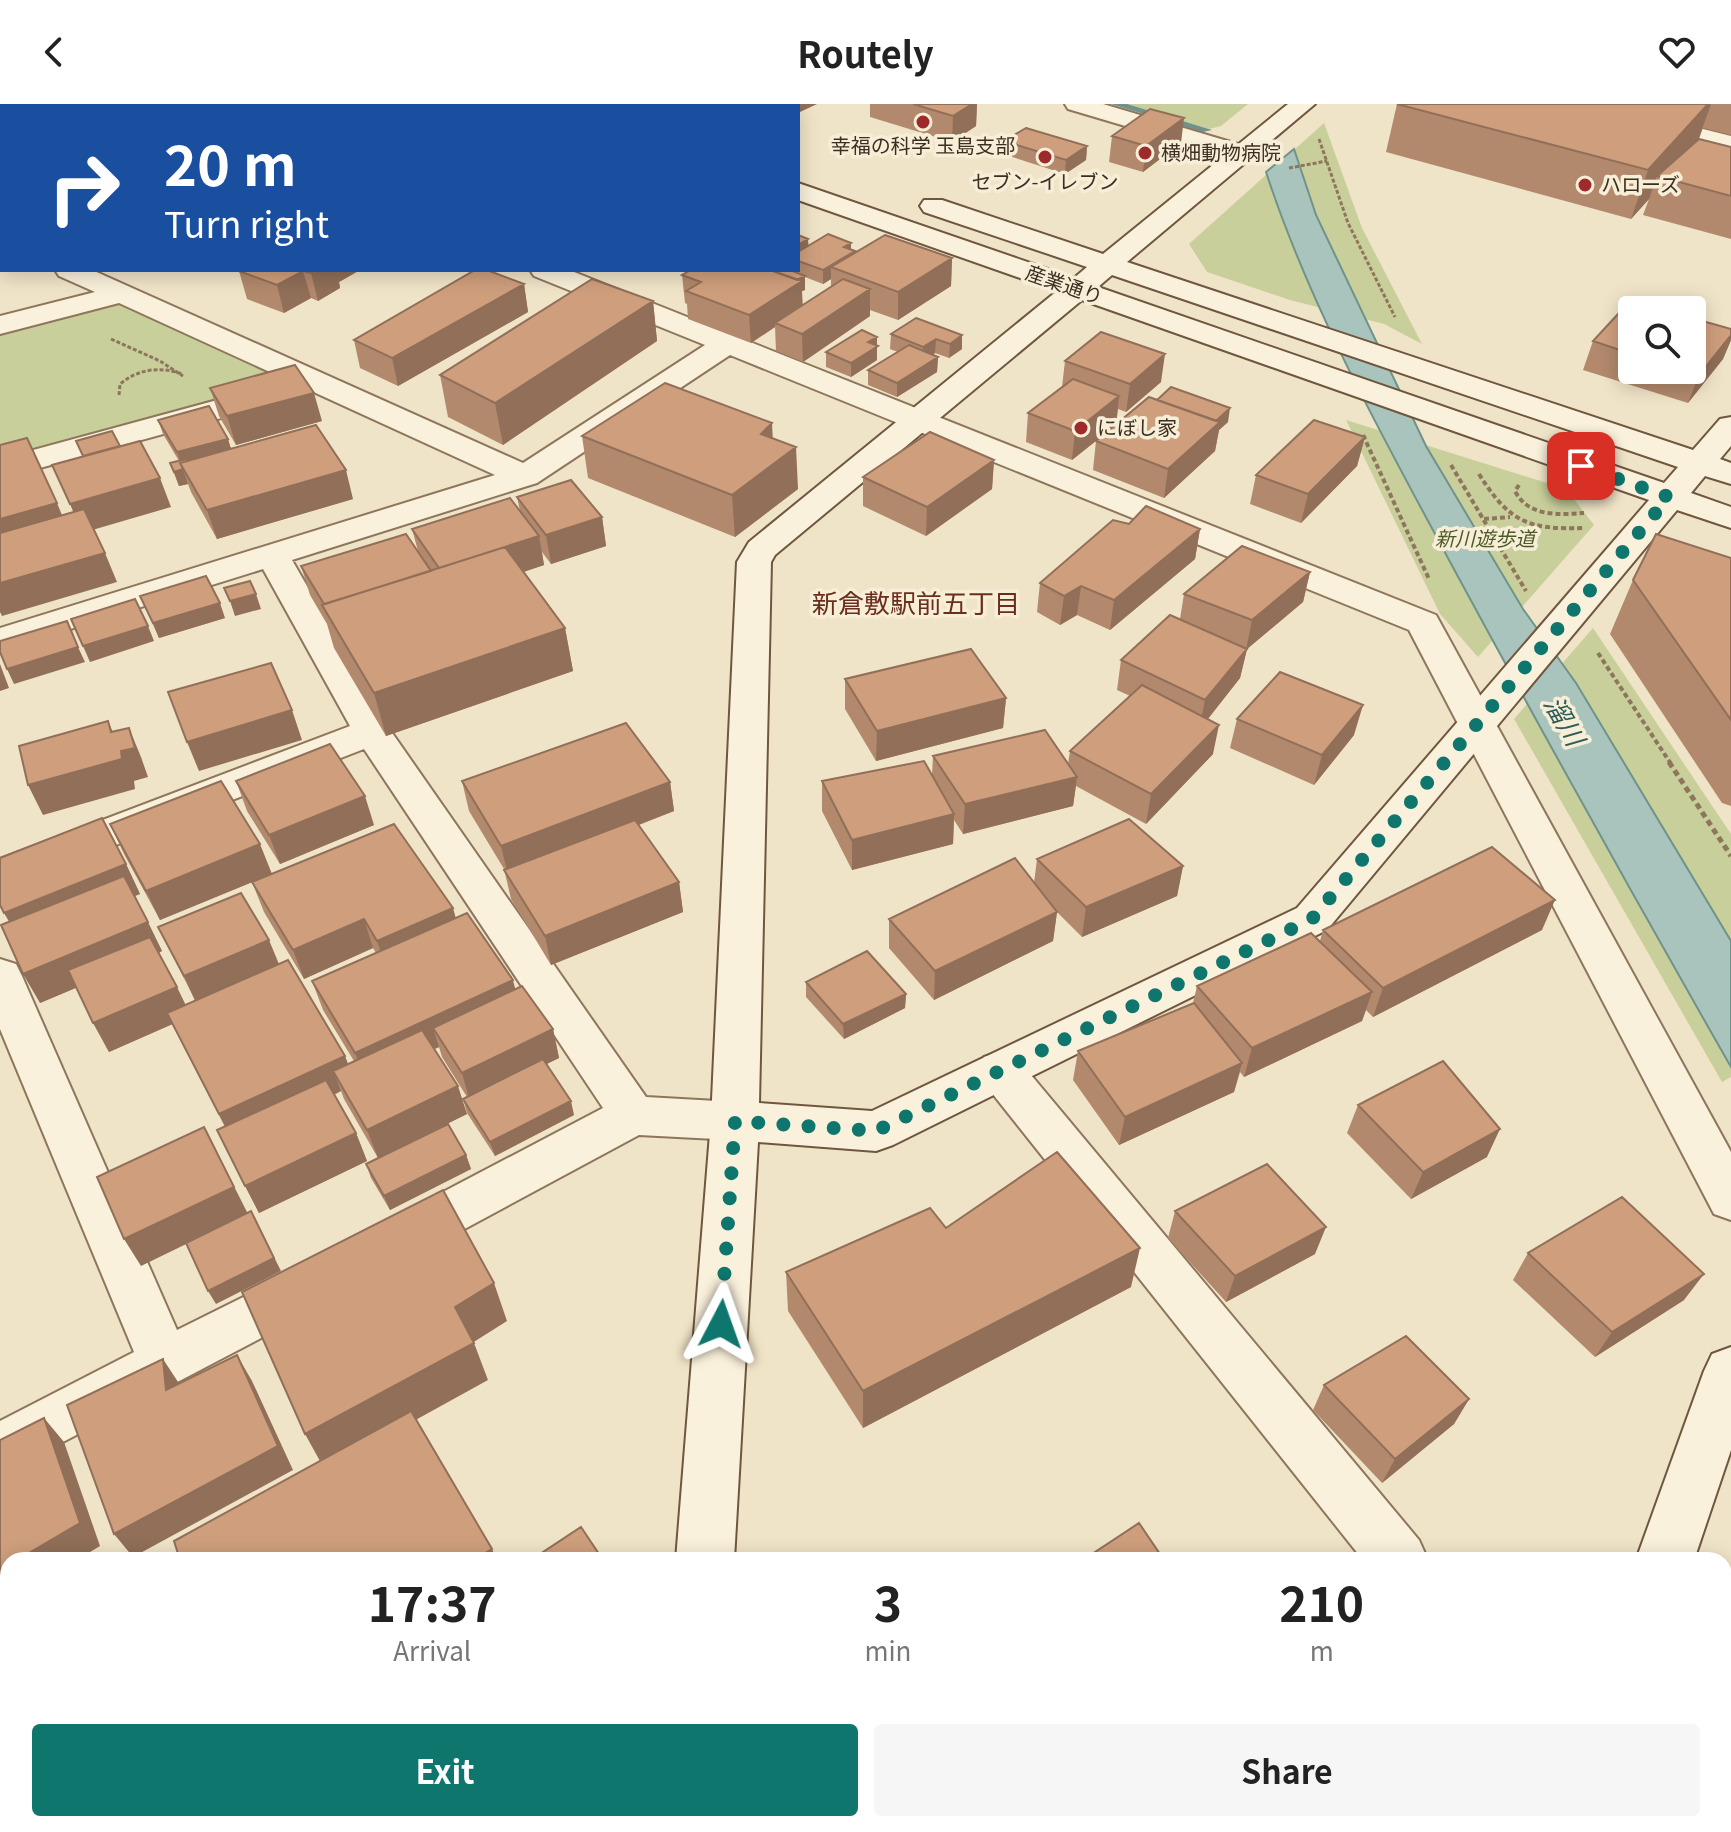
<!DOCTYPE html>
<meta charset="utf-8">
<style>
:root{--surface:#fff;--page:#f6f6f6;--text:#222;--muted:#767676;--accent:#0f766e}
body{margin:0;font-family:Georgia,"Noto Sans JP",serif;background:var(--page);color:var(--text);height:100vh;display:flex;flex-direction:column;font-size:30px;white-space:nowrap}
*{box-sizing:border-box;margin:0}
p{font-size:26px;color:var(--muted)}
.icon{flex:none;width:44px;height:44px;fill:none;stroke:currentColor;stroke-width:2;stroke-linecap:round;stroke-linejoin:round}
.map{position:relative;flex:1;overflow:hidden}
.sheet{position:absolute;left:0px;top:1448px;width:1732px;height:280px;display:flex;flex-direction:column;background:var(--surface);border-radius:24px 24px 0 0;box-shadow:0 4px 20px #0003}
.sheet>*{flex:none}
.guide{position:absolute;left:0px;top:0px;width:800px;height:168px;box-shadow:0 4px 20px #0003;background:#1a4fa0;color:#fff;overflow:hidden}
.tools{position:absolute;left:1618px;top:192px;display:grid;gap:16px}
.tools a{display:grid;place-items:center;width:88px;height:88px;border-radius:8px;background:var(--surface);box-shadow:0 4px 20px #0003;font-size:40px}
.pin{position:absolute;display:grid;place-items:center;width:68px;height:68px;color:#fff;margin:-34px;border-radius:16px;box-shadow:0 4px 12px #0006}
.me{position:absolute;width:88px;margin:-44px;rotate:4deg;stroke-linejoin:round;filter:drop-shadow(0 0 6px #0008)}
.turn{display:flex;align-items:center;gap:28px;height:168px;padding:0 32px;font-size:36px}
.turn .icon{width:104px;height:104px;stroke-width:2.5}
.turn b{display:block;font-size:56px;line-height:68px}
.eta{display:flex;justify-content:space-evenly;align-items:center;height:136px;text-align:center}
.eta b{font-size:48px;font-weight:700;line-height:56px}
.cta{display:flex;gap:16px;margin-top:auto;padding:16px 32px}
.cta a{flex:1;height:92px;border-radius:8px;background:var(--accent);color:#fff;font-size:32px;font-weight:700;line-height:92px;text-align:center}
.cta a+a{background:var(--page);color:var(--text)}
header{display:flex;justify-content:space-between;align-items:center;height:104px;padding:0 32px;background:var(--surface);font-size:36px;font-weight:700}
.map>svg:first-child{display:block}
.green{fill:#c9cf9b}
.water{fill:#a9c4bc;stroke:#6f938a;stroke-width:2}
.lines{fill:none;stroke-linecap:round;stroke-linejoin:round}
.stream{fill:#6f938a;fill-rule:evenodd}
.street-casing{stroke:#8d765c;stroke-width:4}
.secondary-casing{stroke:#6f573f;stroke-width:4}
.path-far2{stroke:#8d765c;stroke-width:3;stroke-dasharray:4 2;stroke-linecap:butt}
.path-far1{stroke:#8d765c;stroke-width:4;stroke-dasharray:5 3;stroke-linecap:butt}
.path{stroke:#8d765c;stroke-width:5;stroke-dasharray:6 4;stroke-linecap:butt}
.street{fill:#faf1dc;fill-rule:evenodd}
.secondary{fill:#faf1dc;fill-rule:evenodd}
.wall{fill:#b2896c;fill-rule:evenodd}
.shaded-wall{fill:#916f58}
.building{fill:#cf9f7d;stroke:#916f58;stroke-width:2}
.route{stroke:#0f766e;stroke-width:14;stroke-dasharray:0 25.2}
.poi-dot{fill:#9e2a2b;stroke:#f7eed8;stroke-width:3}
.labels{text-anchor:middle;stroke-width:7;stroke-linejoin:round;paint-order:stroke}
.far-poi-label{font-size:20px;fill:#3d2e20;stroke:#f7eed8;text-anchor:start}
.far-street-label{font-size:20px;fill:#3d2e20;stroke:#f7eed8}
.far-park-label{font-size:20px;font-style:italic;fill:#4d5a26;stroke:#f7eed8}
.neighbourhood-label{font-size:26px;fill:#6b2e1e;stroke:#f7eed8}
.water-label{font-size:26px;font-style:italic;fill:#2f5d5a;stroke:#f7eed8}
</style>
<header><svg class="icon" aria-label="back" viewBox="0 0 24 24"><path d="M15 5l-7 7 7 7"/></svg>Routely<svg class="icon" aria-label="heart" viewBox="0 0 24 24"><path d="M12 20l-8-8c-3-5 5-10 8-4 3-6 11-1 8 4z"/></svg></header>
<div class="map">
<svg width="1731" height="1728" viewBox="0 0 1731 1728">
<rect width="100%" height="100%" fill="#f0e4c8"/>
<!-- green -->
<path class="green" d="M1124,0H1248L1221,22L1209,25Z
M1324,19L1362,124L1422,240L1384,220L1290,196L1207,168L1189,140Z
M113,198L292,279L0,358V227Z
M1346,316L1566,385L1594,421L1478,553L1440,510Z
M1593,524L1731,730V973L1722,978L1514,615Z"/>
<!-- water -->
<path class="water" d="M1294,45L1316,111L1426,342L1523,505L1576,579L1731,837V963C1635,795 1541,626 1449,456C1382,331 1310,203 1266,68Z"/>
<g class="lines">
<!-- stream -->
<path class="stream" d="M1111,0H1127L1212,26L1203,28Z"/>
<!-- street casing -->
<g class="street-casing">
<path id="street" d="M41,0H69L40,2Z
M76,0H105L106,2H77Z
M1065,0H1103L1251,44L1255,49L1242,57L1233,54L1068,5Z
M1562,0H1603L1731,32V48L1565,5Z
M0,112H2L0,129Z
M55,166H92L523,359L705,241L534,172L530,166H569L1436,511L1731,1048V1116L1714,1110L1409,526L730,251L537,379L292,456L388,623L646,993L735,998L752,1003L759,1017L752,1031L735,1036L639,1031L420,1149L402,1156L384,1149L377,1134L384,1119L603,1004L364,645L0,786V755L350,622L263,465L0,547V524L495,371L119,199L0,230V212L95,188L59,172Z
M276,280L287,282L291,289L287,296L0,375V355Z
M0,855L16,860L22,872L177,1226L306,1162L324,1169L332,1185L324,1201L0,1371V1317L134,1248L0,925Z
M1000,948L1016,953L1419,1436L1428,1456H1363L984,979L977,966L984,953Z
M254,1720H328L324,1728H251Z"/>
</g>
<!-- secondary casing -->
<g class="secondary-casing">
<path id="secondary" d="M537,0H566L567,2H538Z
M618,0H647L648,2H619Z
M1288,0H1315L1127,158L1693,346L1720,315L1731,313V342L1720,355L1731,359V380L1705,372L1691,389L1731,403V424L1677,406L1327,826L893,1041L876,1047L758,1038L734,1456H676L711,1017L737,458L749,438L1057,187L798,96V79L1074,174L1087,163L924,108L920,102L924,96H942L1103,150ZM1112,171L1678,363L1664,379L1098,183ZM1082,196L1649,396L1297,804L872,1007L759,999L771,458L775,451Z
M1731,1243V1346L1694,1456H1636L1704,1267L1712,1250Z
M656,1720H720V1728H656Z
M1543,1720H1607L1604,1728H1540Z"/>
</g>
<!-- path-far2 -->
<path class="path-far2" d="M1319,35L1348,119L1395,213
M1289,64L1327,57
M111,235L160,257L183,272
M119,291L120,280C138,265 160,262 182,270"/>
<!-- path-far1 -->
<path class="path-far1" d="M1363,331L1429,475
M1451,361L1526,487
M1479,370C1509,418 1528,426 1584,424
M1519,381L1515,387C1528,413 1559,411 1584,409
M1484,415L1510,413
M1598,549L1671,660"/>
<!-- path -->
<path class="path" d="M1669,658L1731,752"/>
<!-- street -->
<use href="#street" class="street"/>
<!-- secondary -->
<use href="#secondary" class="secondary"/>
</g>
<!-- wall -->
<path class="wall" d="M156,0H258L254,2H156Z
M753,0H817L798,2H759Z
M870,0H977L976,22L952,38L870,13Z
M1397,0H1731V31L1703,24L1699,35L1731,43V135L1643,111L1649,95L1631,115L1386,48Z
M1112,32L1181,39L1143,68L1109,58Z
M1004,37L1087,42L1086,56L1065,70L1003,50Z
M798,131L809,142L851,139V145L855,149L952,154L951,182L898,216L870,206V212L803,258L776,247L775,223L751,239L688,215L687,200L685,199L682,171L691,166H798ZM805,173L823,180L831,175V183L802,202V187L805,186Z
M241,166H360L339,178L340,184L318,197L311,194L284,209L247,195L239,167Z
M524,180L528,208L398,282L360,264L354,236Z
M653,197L657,237L503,341L448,313L440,271Z
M1632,206V266H1692L1731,225V236L1723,255L1688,299L1583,266L1593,237Z
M916,214L962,245L949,254L935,249L932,251L938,253L937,268L897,293L868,281V266L898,248L890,245L891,230Z
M877,233V256L851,273L826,263V248Z
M1065,257L1161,278L1126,308L1118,305L1116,321L1228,318L1219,326L1215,347L1164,394L1093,366L1096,337L1113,323L1072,356L1026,338L1028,309L1062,283Z
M210,284L322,317L236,341L219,312Z
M158,316L228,335L231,345L353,395L217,435L191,388L188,380L179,382L170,359L179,357L163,330Z
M582,332L798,385L735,433L588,374Z
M1365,333L1357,362L1301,419L1250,400L1256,371Z
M994,356L992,385L926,432L863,402V373Z
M517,393L602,413L606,442L551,460L542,448L544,461L524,468L565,524L573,567L386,632L334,544L327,520L310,491L301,462L418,447L412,425L520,407Z
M1129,420L1200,425L1195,455L1110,526L1077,511L1060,521L1037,508L1040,479Z
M1731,454V702L1722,699L1610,530L1633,476Z
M1310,468L1303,498L1247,545L1240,574L1208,615L1213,650L1146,720L1076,682L1073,702L963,730L954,716L953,740L852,766L822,707V677L932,671L933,652L1068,660L1070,647L1130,592L1117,586L1121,556L1180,515L1184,490Z
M140,492L225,514L159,534Z
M845,575L1006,594L1003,624L876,657L845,605Z
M1237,615L1354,631L1314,681L1230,644Z
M236,677L374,721L280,760L247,707Z
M462,677L670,678L674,707L639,721L679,778L683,808L551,861L511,795L504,765L469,707Z
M110,720L272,770L160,816L124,750Z
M1037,755L1183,762L1177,792L1082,833L1057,808L1053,837L934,896L889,844V815L1034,779Z
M126,760L140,790L134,792L162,847L159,849L185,901L195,896L158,823L279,860L345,952L348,960L354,957L323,906L312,877L376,849L373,844L304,875L264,808L252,778L453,804L455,814L516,885L553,925L559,954L546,960L574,1011L495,1052L467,1009L463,995L467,993L442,953L439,943L434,945L467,1010L378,1054L344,995L341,987L334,991L356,1029L367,1057L259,1109L217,1026L225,1023L172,920L109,948L76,884L40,899Z
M1323,826H1542L1373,913L1366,906L1362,917L1244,973L1240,968L1234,988L1119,1041L1073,976L1078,947L1193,899L1197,882L1320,837Z
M806,878L906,890L905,904L844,935L806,893Z
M1358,1001L1487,1053L1411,1095L1347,1029Z
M466,1051L471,1065L390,1106L371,1074L366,1060Z
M1175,1107L1315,1150L1226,1198L1168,1134Z
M1528,1149L1684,1196L1595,1253L1513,1176Z
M786,1168L1131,1183L863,1324L788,1207Z
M1324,1281L1469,1295L1454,1320L1382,1379L1313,1306Z"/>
<!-- shaded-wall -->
<path class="shaded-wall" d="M195,0H258L254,2H189Z
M333,0H347V2H329Z
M353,0H393V1L354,2Z
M790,0H817L798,9V2H790Z
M972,0H977L976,22L952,38L953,12Z
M1708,0H1711L1696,42L1657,72L1649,95L1631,115L1648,66Z
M1184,14L1181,39L1143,68L1146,42Z
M1087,42L1086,56L1065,70L1066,56Z
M808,135L809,149L798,155V141Z
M851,139V149L855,147V161L831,163V175L823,180V166L844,143Z
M952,154L951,182L898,216V188Z
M317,166H360L339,178L340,184L318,197L311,169Z
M303,167L311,194L284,209L277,181Z
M805,172V186L802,187L803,205L775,219V223L751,239L749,211L791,179Z
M524,180L528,208L398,282L392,254Z
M870,185V212L803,258L802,230Z
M653,197L657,237L503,341L495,299Z
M962,231V245L949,254L950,240Z
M1731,231V236L1723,255L1688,299L1699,271Z
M877,233V256L851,273V259L868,238Z
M936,235L935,249L923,258V243Z
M1165,250L1161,278L1126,308L1130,280Z
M938,253L937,268L897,293V279Z
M314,289L322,317L236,341L227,312Z
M1119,292L1116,321L1072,356L1075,327Z
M1230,304L1228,318L1219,326L1215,347L1164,394L1168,365L1210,322Z
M772,319L774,360L796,343L798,385L735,433L732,391L761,330Z
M1365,333L1357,362L1301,419L1308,390Z
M228,335L232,349L181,360L177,348Z
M994,356L992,385L926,432L927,403Z
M183,365L188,380L179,382L174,368Z
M346,366L353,395L217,435L207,406Z
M160,374L171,403L82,429L70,400Z
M57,399L69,428L0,448V415Z
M602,413L606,442L551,460L546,431Z
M1200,425L1195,455L1110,526L1114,496Z
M539,432L544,461L446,493L439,464Z
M105,449L117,478L2,512L0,508V479Z
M1310,468L1303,498L1247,545L1240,574L1199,626L1205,596L1246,546L1252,516Z
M1081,482L1077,511L1060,521L1064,492Z
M256,490L261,505L235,512L230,497Z
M220,499L225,514L159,534L153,519Z
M148,522L154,537L90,558L83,542Z
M565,524L573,567L386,632L374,589Z
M78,543L85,558L14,580L7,565Z
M0,560L9,584L0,587Z
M1006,594L1003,624L876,657L877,627Z
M1363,601L1354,631L1314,681L1322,651Z
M292,606L302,636L199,667L187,638Z
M108,617L121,647L129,624L141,653L148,673L134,677L135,685L43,711L28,681L111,628Z
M1219,621L1213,650L1146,720L1151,690Z
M1077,673L1073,702L963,730L965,700Z
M670,678L674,707L508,771L501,742Z
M365,692L374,721L280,760L269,731Z
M954,710L953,740L852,766V736Z
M260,740L272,770L160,816L146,787Z
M126,760L140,790L21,838L4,809Z
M1183,762L1177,792L1082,833L1086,803Z
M679,778L683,808L551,861L545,832Z
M1555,796L1542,826L1373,913L1383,884Z
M453,804L461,833L387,866L377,837Z
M1057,808L1053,837L934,896L935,867Z
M364,815L373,844L304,875L293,846Z
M148,818L162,847L40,899L23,870Z
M269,836L281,865L197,901L184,872Z
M513,876L520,905L433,924L439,943L366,977L355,949Z
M177,883L191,912L109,948L93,919Z
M1372,888L1362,917L1244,973L1252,944Z
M906,890L905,904L844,935L843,920Z
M553,925L559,954L470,998L462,969Z
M345,952L355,980L333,967L341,987L233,1038L219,1010Z
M1242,959L1234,988L1119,1041L1125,1013Z
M458,982L467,1010L378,1054L367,1026Z
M571,997L574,1011L495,1052L490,1038Z
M204,1023L248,1110L141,1162L124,1135Z
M1500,1025L1487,1053L1411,1095L1423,1068Z
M356,1029L367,1057L259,1109L245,1082Z
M466,1051L471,1065L390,1106L384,1092Z
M251,1107L281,1167L216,1200L208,1187Z
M1326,1123L1315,1150L1226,1198L1235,1172Z
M1140,1144L1131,1183L863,1324V1287Z
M1704,1170L1684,1196L1595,1253L1612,1228Z
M494,1179L507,1217L469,1241L455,1203Z
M474,1239L488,1276L325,1366L305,1330Z
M237,1251L252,1277L293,1366L133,1453L114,1430Z
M163,1255L180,1281L166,1286Z
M1469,1295L1454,1320L1382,1379L1395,1355Z
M44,1314L64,1338L100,1442L77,1456H17Z
M492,1445L497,1456H473Z
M8,1461V1488L0,1480V1466Z
M8,1652V1684L0,1688V1656Z"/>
<!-- building -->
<path class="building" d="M178,0H195L189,2Z
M279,0H333L329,2H275Z
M913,0H972L953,12Z
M1397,0H1708L1648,66Z
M1150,5L1184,14L1146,42L1112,32Z
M1026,24L1087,42L1066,56L1004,37Z
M1699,35L1731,43V92L1657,72Z
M828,130L851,139L844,143L855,147L823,166L798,157V148Z
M798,131L808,135L798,141Z
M885,131L952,154L898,188L831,163Z
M241,166H317L311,169L303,167L277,181L239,167Z
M475,166H487L524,180L392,254L354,236Z
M691,166H770L802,177L749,211L686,187L701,178L682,171Z
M770,166H790L805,172L797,176Z
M592,175L653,197L495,299L440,271Z
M843,175L870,185L802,230L775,219Z
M1631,196L1666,206H1632V250L1593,237Z
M916,214L962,231L950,240L936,235L923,243L891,230Z
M1692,214L1731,225V231L1699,271L1684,266H1692Z
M862,226L877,233L868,238L878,242L851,259L826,248Z
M1101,228L1165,250L1130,280L1065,257Z
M909,241L938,253L897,279L868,266Z
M295,261L314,289L227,312L210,284Z
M1073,275L1119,292L1075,327L1028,309Z
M665,279L772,319L761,330L796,343L732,391L582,332Z
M1171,283L1230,304L1216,317L1157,296Z
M1149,293L1220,318L1168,365L1096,337Z
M209,302L228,335L177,348L158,316Z
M1314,316L1365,333L1308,390L1256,371Z
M316,321L346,366L207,406L180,359Z
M112,327L120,342L83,352L76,337Z
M930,328L994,356L927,403L863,373Z
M27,334L57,399L0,415V341Z
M140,337L160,374L70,400L52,361Z
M231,344L180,359L183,365L174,368L170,359Z
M571,376L602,413L546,431L517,393Z
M510,394L539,432L439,464L412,425Z
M1146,402L1200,425L1114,496L1081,482L1064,492L1040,479L1113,416L1129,420Z
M84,405L105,449L0,479V429Z
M406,430L431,467L324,500L301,462Z
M1656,430L1731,454V616L1633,476Z
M1242,442L1310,468L1252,516L1184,490Z
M505,443L565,524L374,589L322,501Z
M206,472L220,499L153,519L140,492Z
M250,477L256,490L230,497L224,484Z
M135,495L148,522L83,542L71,515Z
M1170,511L1247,545L1205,596L1121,556Z
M67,517L78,543L7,565L0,548V537Z
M971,545L1006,594L877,627L845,575Z
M271,559L292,606L187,638L168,588Z
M1280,568L1363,601L1322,651L1237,615Z
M1142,581L1219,621L1151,690L1070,647Z
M108,617L111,628L129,624L135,644L121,647L122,655L28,681L19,642Z
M626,619L670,678L501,742L462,677Z
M1045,626L1077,673L965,700L933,652Z
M330,640L365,692L269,731L236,677Z
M924,657L954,710L852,736L822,677Z
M221,677L260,740L146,787L110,720Z
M102,714L126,760L4,809L0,801V754Z
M1129,715L1183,762L1086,803L1037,755Z
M635,716L679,778L545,832L504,766Z
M394,720L453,804L377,837L364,815L293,846L252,778Z
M1492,743L1555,796L1383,884L1323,826Z
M1015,754L1057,808L935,867L889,815Z
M124,772L148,818L23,870L1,821Z
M241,789L269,836L184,872L158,823Z
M467,809L513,876L355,949L312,877Z
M1311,829L1372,888L1252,944L1197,882Z
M150,833L177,883L93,919L68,866Z
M867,847L906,890L843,920L806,878Z
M288,856L345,952L219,1010L167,909Z
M522,882L553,925L462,969L433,924Z
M1194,899L1242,959L1125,1013L1078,947Z
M422,926L458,982L367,1026L333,967Z
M543,955L571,997L490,1038L463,995Z
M1443,957L1500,1025L1423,1068L1358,1001Z
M326,976L356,1029L245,1082L217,1026Z
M448,1020L466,1051L384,1092L366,1060Z
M204,1023L234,1083L124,1135L97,1073Z
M1057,1048L1140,1144L863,1287L786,1168L930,1104L946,1124Z
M1267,1060L1326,1123L1235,1172L1175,1107Z
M443,1086L494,1179L455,1203L474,1239L305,1330L242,1188Z
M1622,1093L1704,1170L1612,1228L1528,1149Z
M251,1107L274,1154L208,1187L186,1139Z
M1406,1232L1469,1295L1395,1355L1324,1281Z
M237,1251L278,1342L114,1430L67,1301L163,1255L166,1286Z
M411,1307L492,1445L473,1456H180L174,1437Z
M44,1314L80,1419L17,1456H8V1461L0,1466V1336Z
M1139,1419L1164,1456H1083Z
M581,1423L603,1456H531Z
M8,1524V1652L0,1656V1529Z"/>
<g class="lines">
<!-- route -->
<path class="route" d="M721,1220L735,1017L876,1027L1312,815L1669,393L1581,362"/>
</g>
<!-- markers -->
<g class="poi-dot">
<circle cx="923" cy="18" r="8"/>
<circle cx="1145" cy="49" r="8"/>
<circle cx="1045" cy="53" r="8"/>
<circle cx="1585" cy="81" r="8"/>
<circle cx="1081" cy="324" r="8"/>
</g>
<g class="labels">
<!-- far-poi labels -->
<g class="far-poi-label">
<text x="923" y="49" text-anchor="middle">幸福の科学 玉島支部</text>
<text x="1161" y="56">横畑動物病院</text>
<text x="1045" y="85" text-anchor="middle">セブン-イレブン</text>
<text x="1601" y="88">ハローズ</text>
<text x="1097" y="331">にぼし家</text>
</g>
<!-- far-street labels -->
<g class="far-street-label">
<text transform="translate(1064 181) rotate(19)" y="7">産業通り</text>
</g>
<!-- far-park labels -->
<g class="far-park-label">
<text x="1485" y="442">新川遊歩道</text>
</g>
<!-- neighbourhood labels -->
<g class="neighbourhood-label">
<text x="916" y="509">新倉敷駅前五丁目</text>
</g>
<!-- water labels -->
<g class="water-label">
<text transform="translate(1564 617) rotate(60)" y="9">溜川</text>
</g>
</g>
</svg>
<div class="tools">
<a><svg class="icon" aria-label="search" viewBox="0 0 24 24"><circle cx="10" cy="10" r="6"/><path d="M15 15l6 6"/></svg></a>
</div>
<div class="pin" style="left:1581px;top:362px;background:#d93025"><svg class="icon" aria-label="arrive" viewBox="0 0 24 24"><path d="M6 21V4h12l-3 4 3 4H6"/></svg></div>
<svg class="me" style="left:721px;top:1220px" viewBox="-20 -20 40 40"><path d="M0-17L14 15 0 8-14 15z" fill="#0f766e" stroke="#fff" stroke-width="4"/></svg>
<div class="guide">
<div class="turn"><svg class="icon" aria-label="right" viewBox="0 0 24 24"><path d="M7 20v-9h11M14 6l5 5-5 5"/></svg><div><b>20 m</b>Turn right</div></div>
</div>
<section class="sheet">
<div class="eta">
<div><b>17:37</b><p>Arrival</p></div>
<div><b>3</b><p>min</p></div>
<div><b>210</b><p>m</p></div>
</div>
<div class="cta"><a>Exit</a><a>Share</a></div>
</section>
</div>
